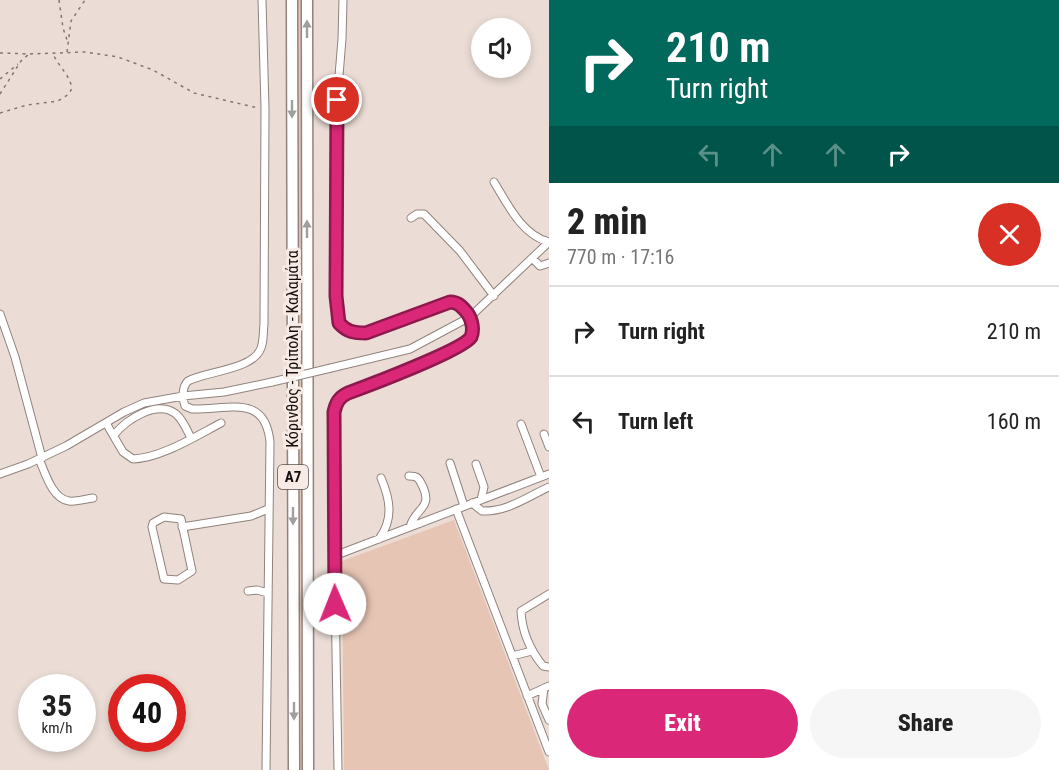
<!DOCTYPE html>
<meta charset="utf-8">
<style>
:root{--surface:#fff;--page:#f6f6f6;--text:#222;--muted:#767676;--line:#e0e0e0;--accent:#db2777}
body{margin:0;font-family:"Roboto Condensed",sans-serif;background:var(--page);color:var(--text);height:100vh;display:flex;flex-direction:column;font-size:22px;white-space:nowrap}
*{box-sizing:border-box;margin:0}
p{font-size:20px;color:var(--muted)}
.icon{flex:none;width:33px;height:33px;fill:none;stroke:currentColor;stroke-width:2;stroke-linecap:round;stroke-linejoin:round}
.map{position:relative;flex:1;overflow:hidden}
.panel{display:flex;flex-direction:column;background:var(--surface);width:510px}
.panel>*{flex:none}
.guide{background:#00695c;color:#fff;overflow:hidden}
.tools{position:absolute;left:471px;top:18px;display:grid;gap:12px}
.tools a{display:grid;place-items:center;width:60px;height:60px;border-radius:50%;background:var(--surface);box-shadow:0 3px 9px #0003;font-size:30px}
.speed{position:absolute;left:18px;top:674px;display:flex;gap:12px;font-size:30px;font-weight:700;text-align:center}
.speed>*{display:grid;place-content:center;width:78px;height:78px;border-radius:50%;background:var(--surface);box-shadow:0 3px 9px #0003;line-height:1}
.speed small{font-size:15px;font-weight:400}
.speed .limit{border:9px solid #d22;background:#fff;color:#111}
.pin{position:absolute;display:grid;place-items:center;width:51px;height:51px;color:#fff;margin:-26px;border:3px solid #fff;border-radius:50%;box-shadow:0 2px 6px #0007}
.me{position:absolute;width:66px;margin:-33px;rotate:359deg;stroke-linejoin:round;filter:drop-shadow(0 0 4px #0008)}
.turn{display:flex;align-items:center;gap:21px;height:126px;padding:0 18px;font-size:27px}
.turn .icon{width:78px;height:78px;stroke-width:2.5}
.turn b{display:block;font-size:42px;line-height:51px}
.lanes{display:flex;align-items:center;height:57px;padding:0 18px;background:#0003;justify-content:center;gap:30px;direction:ltr}
.lanes .off{opacity:.35}
.round{display:grid;place-items:center;flex:none;width:63px;height:63px;border-radius:32px;background:var(--page)}
.headline{display:flex;align-items:center;justify-content:space-between;height:102px;padding:0 18px}
h1{font-size:36px;font-weight:800;line-height:45px}
.cta{display:flex;gap:12px;margin-top:auto;padding:12px 18px}
.cta a{flex:1;height:69px;border-radius:36px;background:var(--accent);color:#fff;font-size:24px;font-weight:800;line-height:69px;text-align:center}
.cta a+a{background:var(--page);color:var(--text)}
ul{padding:0;list-style:none}
li{display:flex;align-items:center;gap:18px;height:90px;padding:0 18px;border-top:2px solid var(--line)}
li div{flex:1}
li b{display:block;font-size:22px}
li em{font-style:normal}
main{display:flex;flex:1;min-height:0}
.map>svg:first-child{display:block}
.green{fill:#e7c5b4}
.lines{fill:none;stroke-linecap:round;stroke-linejoin:round}
.minor-casing{stroke:#90837d;stroke-width:9}
.highway-casing{stroke:#90837d;stroke-width:13}
.path{stroke:#807672;stroke-width:1.5;stroke-dasharray:3 4.5;stroke-linecap:butt}
.minor{stroke:#fff;stroke-width:7}
.highway{stroke:#fff;stroke-width:10}
.minor-bridge-casing{stroke:#90837d;stroke-width:9;stroke-linecap:butt}
.minor-bridge{stroke:#fff;stroke-width:7}
.oneway{fill:#a19f9e}
.route-casing{stroke:#8e194d;stroke-width:15}
.route{stroke:#db2777;stroke-width:10}
.labels{text-anchor:middle;stroke-width:6;stroke-linejoin:round;paint-order:stroke}
.shield{fill:#f8eae4;stroke:#58514e;stroke-width:1.5}
.shield-label{font-size:15px;font-weight:bold;fill:#140f0d}
.street-label{font-size:16px;fill:#140f0d;stroke:#f8eae4}
</style>
<main>
<div class="map">
<svg width="549" height="770" viewBox="0 0 549 770">
<rect width="100%" height="100%" fill="#ebddd6"/>
<!-- green -->
<path class="green" d="M298,0H301L303,770H300Z
M454,520L549,770H344L342,561Z"/>
<g class="lines">
<!-- minor casing -->
<g class="minor-casing">
<path id="minor" d="M262,0L265,108L264,324C263,332 264,340 261,348C253,370 207,371 188,381C182,387 182,398 185,406L192,409C228,410 265,393 270,442L266,770
M494,182C508,205 522,235 549,242
M411,218L417,214H424L460,251L494,296
M533,259L540,266L549,263
M0,314L15,357L42,458
M331,368L410,349L470,317L549,242
M106,423L123,452L133,459C161,458 196,436 221,423
M521,424L541,477
M544,434L549,447
M114,435C126,420 157,399 176,414C183,420 187,430 191,438
M39,459C45,472 52,499 69,501C77,502 85,499 93,498
M450,463L464,506
M476,464L484,487L481,500
M0,474L28,464L66,446L124,412L144,403L183,396L224,392L272,382
M409,476C416,476 418,477 421,483C435,509 415,507 410,527
M472,503L482,511C507,512 527,497 549,487
M456,509L549,752
M164,517L181,519L192,571L178,580L164,579L152,527L153,523Z
M182,527L251,516L268,509
M379,539C394,519 390,499 381,478
M334,556L549,474
M248,591L257,590L268,593
M549,594L521,611C522,632 530,650 543,666L549,667
M512,656L532,651
M544,688L542,704L549,720
M527,696L549,686
M338,770L334,533V412C336,403 339,397 348,393C367,386 462,350 470,337C474,330 472,320 468,314C463,308 459,302 450,302L366,333C338,334 337,320 336,296L337,100L342,39L343,0"/>
</g>
<!-- highway casing -->
<g class="highway-casing">
<path id="highway" d="M292,0L294,770
M307,0L308,770"/>
</g>
<!-- path -->
<path class="path" d="M59,0L63,28L67,40
M67,52L71,21L85,0
M0,53L29,54L85,52L118,57L153,70L194,93L258,108
M0,79L18,64
M0,94L21,61L29,54
M0,113L27,105L58,101L69,94L72,88C69,74 59,67 53,54"/>
<!-- minor -->
<use href="#minor" class="minor"/>
<!-- highway -->
<use href="#highway" class="highway"/>
<!-- minor-bridge casing -->
<g class="minor-bridge-casing">
<path id="minor-bridge" d="M272,382L331,368"/>
</g>
<!-- minor-bridge -->
<use href="#minor-bridge" class="minor-bridge"/>
</g>
<!-- one-way arrows -->
<defs><path id="oneway-solid" d="M-6-.8H1V-3.2L6.5 0L1 3.2V.8H-6Z" transform="scale(1.5)"/></defs>
<g class="oneway">
<use href="#oneway-solid" transform="translate(307 29) rotate(-90)"/>
<use href="#oneway-solid" transform="translate(292 109) rotate(90)"/>
<use href="#oneway-solid" transform="translate(307 229) rotate(-90)"/>
<use href="#oneway-solid" transform="translate(293 516) rotate(90)"/>
<use href="#oneway-solid" transform="translate(294 711) rotate(90)"/>
</g>
<g class="lines">
<!-- route casing -->
<g class="route-casing">
<path id="route" d="M335,604L334,412C336,403 339,397 348,393C367,386 463,350 471,337C474,330 472,320 468,314C463,308 459,302 450,302L366,333C354,333 347,332 339,323L336,296L337,100"/>
</g>
<!-- route -->
<use href="#route" class="route"/>
</g>
<g class="labels">
<!-- shield labels -->
<rect class="shield" x="278" y="465" width="30" height="24" rx="4.5"/>
<g class="shield-label">
<text x="293" y="482">Α7</text>
</g>
<!-- street labels -->
<g class="street-label">
<text transform="translate(292 349) rotate(-90)" y="6">Κόρινθος - Τρίπολη - Καλαμάτα</text>
</g>
</g>
</svg>
<div class="tools">
<a><svg class="icon" aria-label="sound" viewBox="0 0 24 24"><path d="M4 9h4l5-4v14l-5-4H4zM17 9q2 3 0 6"/></svg></a>
</div>
<div class="speed"><div>35<small>km/h</small></div><div class="limit">40</div></div>
<div class="pin" style="left:337px;top:100px;background:#d93025"><svg class="icon" aria-label="arrive" viewBox="0 0 24 24"><path d="M6 21V4h12l-3 4 3 4H6"/></svg></div>
<svg class="me" style="left:335px;top:604px" viewBox="-20 -20 40 40"><circle r="19" fill="#fff"/><path d="M0-13L10 11 0 6-10 11z" fill="#db2777"/></svg>
</div>
<section class="panel">
<div class="guide">
<div class="turn"><svg class="icon" aria-label="right" viewBox="0 0 24 24"><path d="M7 20v-9h11M14 6l5 5-5 5"/></svg><div><b>210 m</b>Turn right</div></div>
<div class="lanes"><svg class="icon off" aria-label="left" viewBox="0 0 24 24"><path d="M17 20v-9H6M10 6l-5 5 5 5"/></svg><svg class="icon off" aria-label="ahead" viewBox="0 0 24 24"><path d="M12 20V5M6 11l6-6 6 6"/></svg><svg class="icon off" aria-label="ahead" viewBox="0 0 24 24"><path d="M12 20V5M6 11l6-6 6 6"/></svg><svg class="icon" aria-label="right" viewBox="0 0 24 24"><path d="M7 20v-9h11M14 6l5 5-5 5"/></svg></div>
</div>
<div class="headline"><div><h1>2 min</h1><p>770 m · 17:16</p></div><a class="round" style="background:#d93025;color:#fff"><svg class="icon" aria-label="close" viewBox="0 0 24 24"><path d="M6 6l12 12M18 6L6 18"/></svg></a></div>
<ul>
<li><svg class="icon" aria-label="right" viewBox="0 0 24 24"><path d="M7 20v-9h11M14 6l5 5-5 5"/></svg><div><b>Turn right</b></div><em>210 m</em></li>
<li><svg class="icon" aria-label="left" viewBox="0 0 24 24"><path d="M17 20v-9H6M10 6l-5 5 5 5"/></svg><div><b>Turn left</b></div><em>160 m</em></li>
</ul>
<div class="cta"><a>Exit</a><a>Share</a></div>
</section>
</main>
